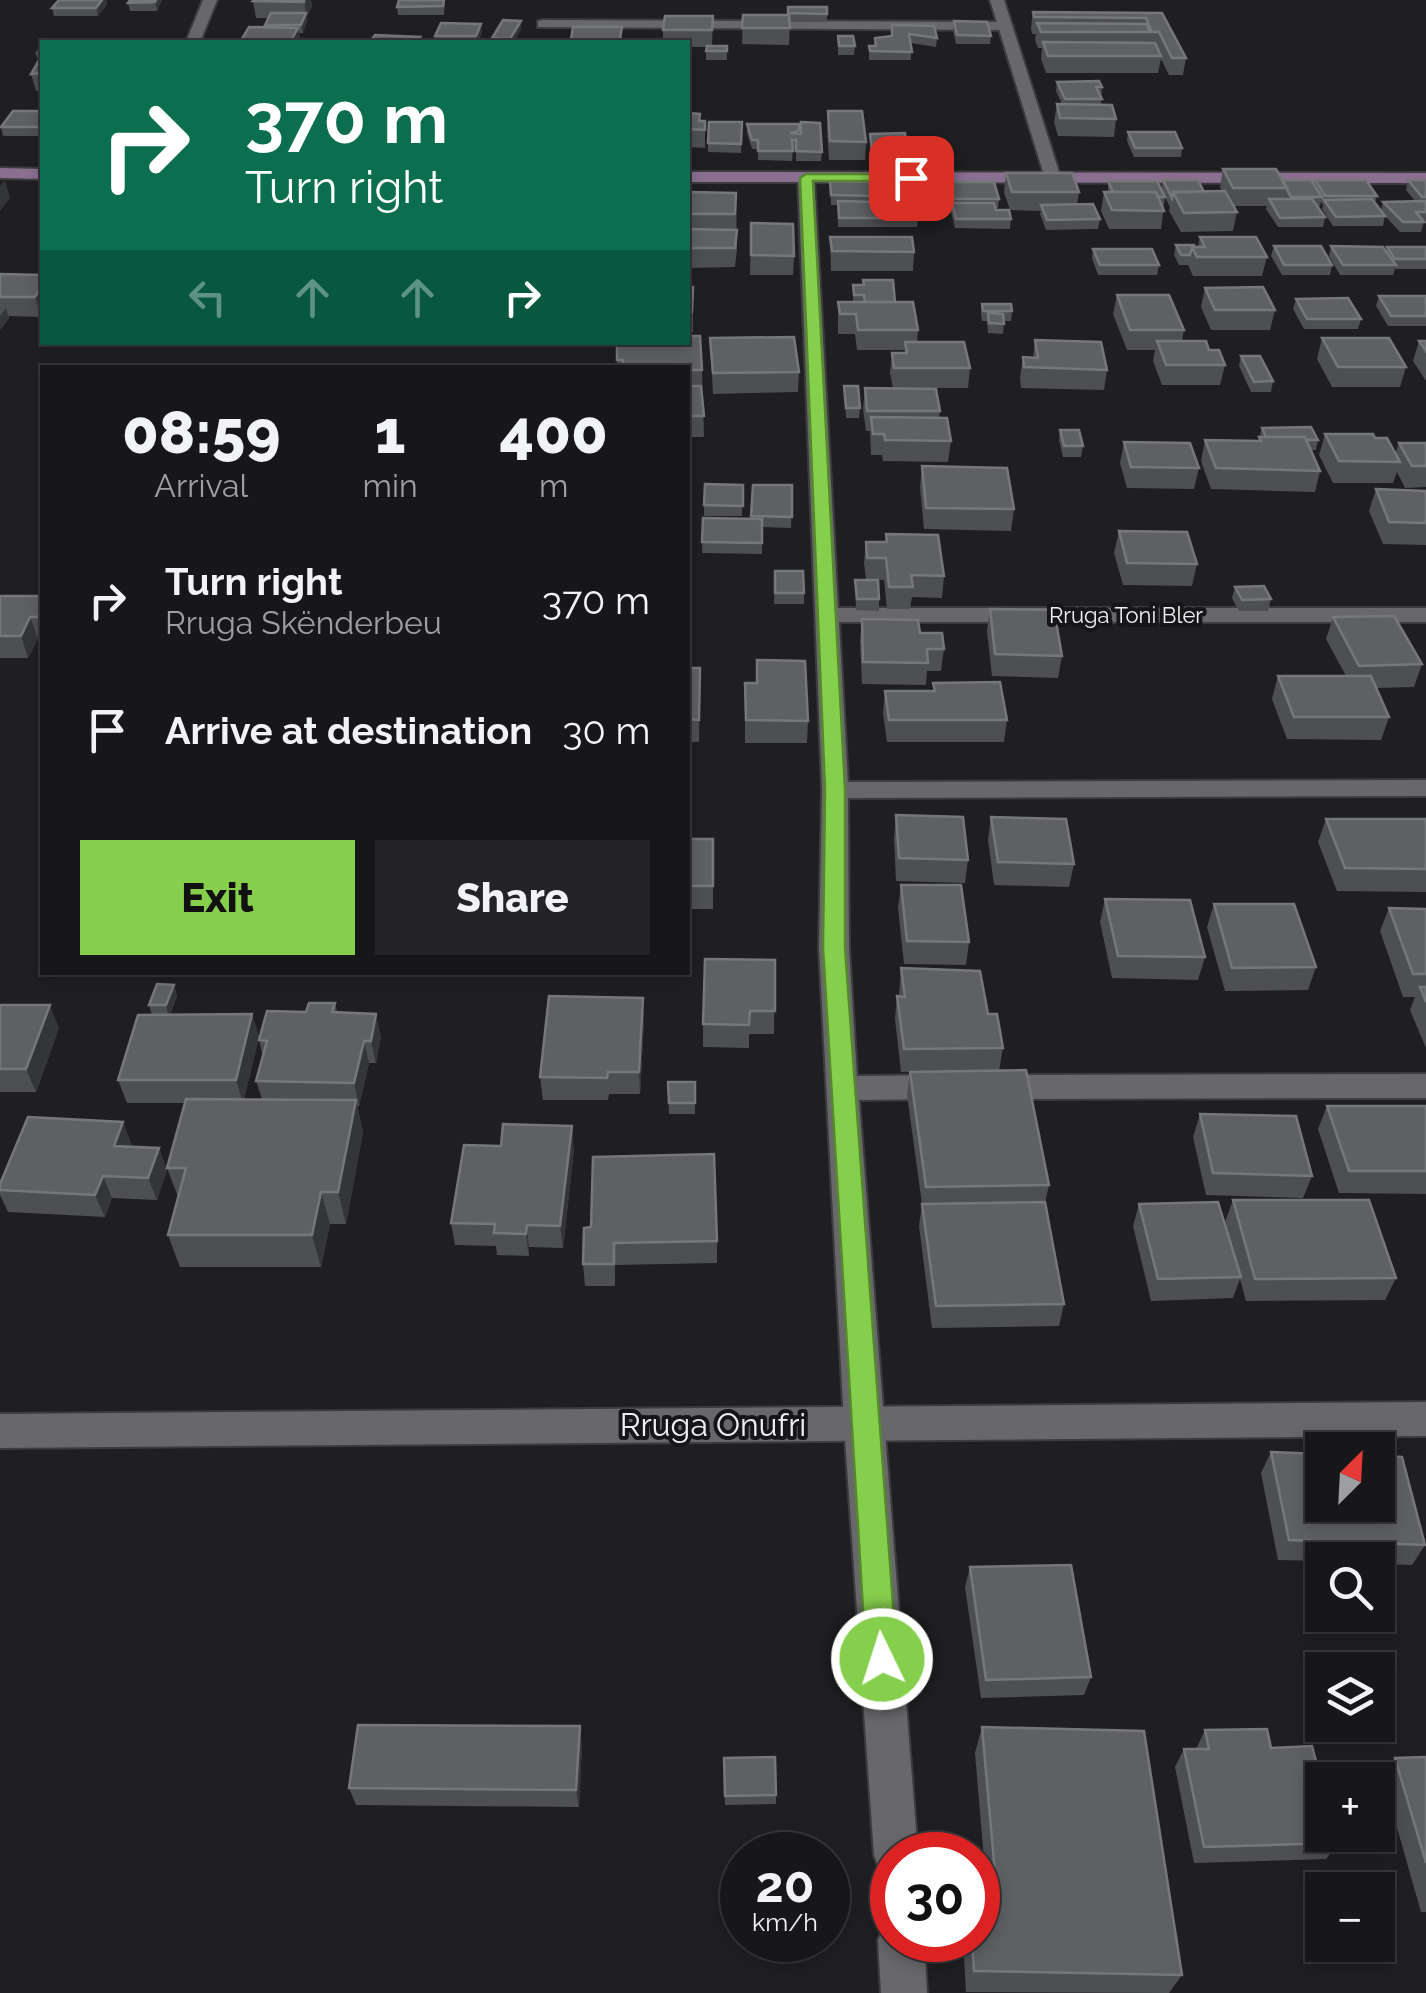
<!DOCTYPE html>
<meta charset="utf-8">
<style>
:root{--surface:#17171a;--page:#242427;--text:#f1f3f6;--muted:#9e9fa2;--line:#363639;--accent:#86cf4c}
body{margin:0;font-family:Raleway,sans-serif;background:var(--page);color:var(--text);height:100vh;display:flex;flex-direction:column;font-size:38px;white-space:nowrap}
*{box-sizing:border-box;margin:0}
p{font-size:32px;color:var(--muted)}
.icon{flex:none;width:55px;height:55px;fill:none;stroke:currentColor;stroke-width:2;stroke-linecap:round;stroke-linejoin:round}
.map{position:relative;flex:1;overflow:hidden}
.side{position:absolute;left:40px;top:365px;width:650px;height:610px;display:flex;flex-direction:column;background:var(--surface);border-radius:0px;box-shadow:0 5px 15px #0003,0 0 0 2px var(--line)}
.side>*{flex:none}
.hud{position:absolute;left:40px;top:40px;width:650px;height:305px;border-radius:0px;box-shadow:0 5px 15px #0003,0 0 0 2px var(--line);background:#0b6e4f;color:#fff;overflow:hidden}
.needle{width:65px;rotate:24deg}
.tools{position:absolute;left:1305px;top:1432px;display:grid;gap:20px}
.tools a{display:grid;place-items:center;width:90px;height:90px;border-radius:0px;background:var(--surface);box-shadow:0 5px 15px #0003,0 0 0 2px var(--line);font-size:50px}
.speed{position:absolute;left:720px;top:1832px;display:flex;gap:20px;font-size:50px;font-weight:700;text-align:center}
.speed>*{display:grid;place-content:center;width:130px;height:130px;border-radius:50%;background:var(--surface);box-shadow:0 5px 15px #0003,0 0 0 2px var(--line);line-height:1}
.speed small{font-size:25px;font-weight:400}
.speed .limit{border:15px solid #d22;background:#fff;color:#111}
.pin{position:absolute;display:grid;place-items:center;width:85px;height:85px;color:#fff;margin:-42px;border-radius:20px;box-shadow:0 5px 15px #0006}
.me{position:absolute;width:110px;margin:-55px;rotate:356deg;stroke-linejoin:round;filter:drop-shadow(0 0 8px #0008)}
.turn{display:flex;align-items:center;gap:35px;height:210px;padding:0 40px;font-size:45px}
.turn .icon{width:130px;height:130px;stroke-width:2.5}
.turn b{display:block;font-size:70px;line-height:85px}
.lanes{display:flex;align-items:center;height:95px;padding:0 40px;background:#0003;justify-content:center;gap:50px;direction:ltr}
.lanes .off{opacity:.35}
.eta{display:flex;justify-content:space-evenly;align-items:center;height:170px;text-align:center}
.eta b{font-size:60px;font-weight:800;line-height:70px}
.button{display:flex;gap:20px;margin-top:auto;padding:20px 40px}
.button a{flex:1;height:115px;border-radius:0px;background:var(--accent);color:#111;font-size:40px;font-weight:800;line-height:115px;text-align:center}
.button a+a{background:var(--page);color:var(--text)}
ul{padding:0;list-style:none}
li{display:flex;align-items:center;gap:30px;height:130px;padding:0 40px}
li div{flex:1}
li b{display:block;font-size:38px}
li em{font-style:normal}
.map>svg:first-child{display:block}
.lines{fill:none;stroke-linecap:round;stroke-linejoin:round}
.minor-casing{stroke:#3c3c3e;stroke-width:4}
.tertiary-casing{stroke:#3c3c3e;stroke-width:4}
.secondary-casing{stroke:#3c3c3e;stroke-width:4}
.minor{fill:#68686b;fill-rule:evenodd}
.tertiary{fill:#68686b;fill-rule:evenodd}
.secondary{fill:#8a6f91;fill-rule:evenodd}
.wall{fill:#4e4f52}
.shaded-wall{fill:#343538}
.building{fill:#5f6063;stroke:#767779;stroke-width:2.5}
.route{fill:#86cf4c;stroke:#578731;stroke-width:2.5}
.labels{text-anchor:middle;stroke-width:8;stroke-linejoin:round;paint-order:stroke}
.far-street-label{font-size:22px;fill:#efeff1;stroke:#161619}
.near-street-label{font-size:32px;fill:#efeff1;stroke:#161619}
</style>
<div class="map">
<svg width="1426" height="1993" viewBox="0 0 1426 1993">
<rect width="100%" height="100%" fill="#1f1f22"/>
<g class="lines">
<!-- minor casing -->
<g class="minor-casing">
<path id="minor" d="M543,20L1006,22L1013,26L1006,30L538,27V21Z
M806,173L814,178L838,608H1426V622H839L848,782L1426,780V796L848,798L849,948L857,1076L946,1075L957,1079L962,1087L957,1095L946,1099L859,1100L918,1855H892V1876L880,1871L874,1855L844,1423L819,948L822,790L798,178Z
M1426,1074V1098L992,1099L981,1095L976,1087L981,1079L992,1075Z
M892,1921V1940H924L927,1993H881L878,1940L885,1924Z"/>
</g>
<!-- tertiary casing -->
<g class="tertiary-casing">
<path id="tertiary" d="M203,0H217L200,42H186Z
M990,0H1004L1061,178L1059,181L1045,178Z
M1426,1402V1436L0,1448V1414Z"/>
</g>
<!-- secondary casing -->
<g class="secondary-casing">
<path id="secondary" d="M0,168L42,169V179L0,178Z
M688,172L1426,173V183L688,182Z"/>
</g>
<!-- minor -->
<use href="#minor" class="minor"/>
<!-- tertiary -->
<use href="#tertiary" class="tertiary"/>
<!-- secondary -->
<use href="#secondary" class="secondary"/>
</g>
<!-- wall -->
<path class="wall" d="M59,0H106L107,4L98,16H54L52,8Z
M130,0H162L157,11H130L128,3Z
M311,0L312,6L307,17V21L303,33H299L300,42H240L266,28L269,18H256L253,1Z
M445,0L444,15H398L397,7Z
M788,7H827V22H790L789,45L742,44L743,15H788Z
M1033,12L1162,13L1186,58L1183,75H1169L1161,59L1158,73H1046L1041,59L1042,48H1038L1035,40L1036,34H1032L1031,28Z
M713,16L712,46H727V60H706V47H688V42H663V30Z
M954,21L991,36L990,44H956L953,30Z
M892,25L937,38L936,47L911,43V60H869V46H874L875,38L891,36Z
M521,29L514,41L530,42H493L492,38Z
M482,32L478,42H436L435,36Z
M622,36L621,42H571V39Z
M838,36L855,46L854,55H838Z
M42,44V91H36L31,74L39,61L35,53Z
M1057,82L1102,87L1101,105L1116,119L1114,137L1058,136L1054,122L1057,104H1062L1056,91Z
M42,111V136H3L1,127Z
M828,111L866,142L865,160H829L827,129Z
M688,113L700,121H705V148L688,147Z
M742,122L741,153L708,152V143Z
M747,124L799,134L822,152L821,161H796V149H793L792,161L758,160V149H752L747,133Z
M1128,132L1182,148L1181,157H1134L1127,141Z
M870,134L907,152V161L871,160Z
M1223,169L1314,184L1315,180L1377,196L1375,203L1381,210L1383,202L1415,201L1406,190L1408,180H1426V222H1424L1421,232H1400L1385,216L1383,226H1333L1322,209L1323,205L1321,202L1320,206H1318L1325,217L1323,227H1278L1266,209L1267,206H1234L1237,212L1233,231L1181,232L1169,211L1170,207L1161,189L1163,180L1204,192L1222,191L1220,187Z
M1006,173L1079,192L1077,205L1100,219L1098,229L1046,230L1040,214L1041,211L1010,210L1004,192Z
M830,181L875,196L874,202L918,218L917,227H838V205H831Z
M1108,181L1165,197L1161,229H1109L1101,211L1104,192H1108Z
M950,182L999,199L998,208H995L996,210L1011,219L1010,229L955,228L951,212L952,203L949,191Z
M688,192L736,193L737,249L735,267L688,268Z
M751,223L794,256L793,275H750Z
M830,237L914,252L913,271H831Z
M1200,237L1267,257L1262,276H1193L1188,265H1179L1174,255L1176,245L1198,247Z
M1274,246L1332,265L1330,275H1282L1271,256Z
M1331,246L1386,251L1387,247H1426V269H1395L1393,275H1340L1329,256Z
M1093,249L1159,265L1157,275H1098L1092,258Z
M0,274L42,275L41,317L9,316V318L0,330Z
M853,285L895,302L918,330L917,342L970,368L968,388H900L940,411L939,418L951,441L948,462L883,461L882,455H871L870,431H866L863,409L865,388H893L890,373L892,353H904L905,350H857L855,334H838V302H853Z
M688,287H693V332H688Z
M1205,288L1275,310L1270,330H1211L1201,307Z
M1117,295L1184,330L1182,341L1209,350L1225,365L1220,385H1162L1153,361L1155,350H1127L1113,314Z
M1379,296H1426V326H1388L1376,306Z
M1296,299L1361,319L1358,329H1304L1293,309Z
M982,304L1012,311L1011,321H1004L1003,334L988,333L987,321H982L981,314Z
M710,338L799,372L798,392L713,394Z
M1322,338L1406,367L1400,387H1332L1317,359Z
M1035,340L1107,370L1104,390L1021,388L1020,377L1023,357H1033Z
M1419,341H1426V381L1413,361Z
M617,342L702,370L704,437H688V368H617Z
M1241,356L1273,381L1271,392H1251L1239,366Z
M844,386L860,408L859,418H846Z
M1262,428L1318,440L1316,450H1311L1320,471L1315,492L1211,489L1201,461L1205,440L1258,441Z
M1060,430L1083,446L1081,457H1063L1059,440Z
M1325,434L1375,438L1395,454L1399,443H1426V487L1405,488L1397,472L1393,483H1333L1319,455Z
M1124,442L1199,468L1194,489L1127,488L1120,463Z
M922,466L1014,509L1011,531L924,529L920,487Z
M743,485L742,516H704V505Z
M753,485H792L791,528L762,527V554L702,553L703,518L751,519Z
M1376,489L1426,491V545L1383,544L1369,511Z
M1119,531L1197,564L1192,586L1123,585L1114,553Z
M886,534L944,576L942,598L912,597L910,609H887L884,580L866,579L864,563L866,542H885Z
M775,571L804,593V604H774Z
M855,580L879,599V611L856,610Z
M1235,587L1271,599L1268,611H1239L1232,598Z
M0,596H42V639H38L28,658H0Z
M990,609L1062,656L1058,678L992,676L987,631Z
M1333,617L1422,664L1414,687L1376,688L1389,717L1381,740L1287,739L1272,699L1278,676H1346L1326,639Z
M862,619L920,633L944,649L941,671H927L926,685L862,684L860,641Z
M688,668H700L699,742H688Z
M745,683L808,721L807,743H745Z
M933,683L1007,720L1004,742H887L883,713L885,691H933Z
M896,815L968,860L965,883L896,881L894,838Z
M991,817L1074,864L1069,887L994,885L988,840Z
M1326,819H1426V892L1337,891L1318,842Z
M688,839H713V909H688Z
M901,885L969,942L966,965L904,964L898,908Z
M1105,899L1205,957L1198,980L1112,978L1100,922Z
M1214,904L1316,967L1308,990L1225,991L1207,927Z
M1389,908L1426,909V1048L1410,1010L1415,997H1403L1380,931Z
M775,960L774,1034H749V1048L703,1047V1024Z
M901,968L988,1014L1003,1048L999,1071L1049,1185L1045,1203L1064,1304L1059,1326L932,1328L919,1226L922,1204L907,1095L910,1072L959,1071L901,1072L895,1019L897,996L899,997Z
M174,985L177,996L170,1015L252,1014L259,1037L244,1099H262L256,1081L263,1056L259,1040L306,1012L335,1003L337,1012L381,1036L376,1063H369L359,1106H357L363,1132L346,1224H330L321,1267H180L168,1235L178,1197L167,1168L185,1103H127L118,1080L152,1015L149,1005Z
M643,998L644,1021L640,1094H609L608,1100H543L540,1077Z
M0,1005L59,1028L36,1092H0Z
M668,1082H695V1114H669Z
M1327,1106H1426V1194L1339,1193L1318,1129Z
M1200,1114L1312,1176L1303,1198L1206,1195L1193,1137Z
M123,1122L131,1146L159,1148L167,1170L157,1200L112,1198L105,1217L8,1212L0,1195V1184Z
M574,1149L563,1248L529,1247V1256L497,1255L496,1246L455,1245L451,1223Z
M1233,1200L1396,1278L1385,1300L1246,1301L1240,1279L1233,1298L1151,1301L1133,1226L1139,1204L1225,1222Z
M584,1228L717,1241V1263L615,1265V1286H585L583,1264Z
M1271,1452L1425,1545L1412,1565L1378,1564V1560H1322V1561L1278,1560L1261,1473Z
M970,1567L1091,1677L1084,1695L981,1698L965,1587Z
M982,1727L1182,1975L1169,1993L966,1992L963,1940H978L988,1907L975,1753Z
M1205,1730L1271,1748L1338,1843L1326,1859L1194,1863L1175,1767L1184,1749H1196Z
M582,1744L579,1807L356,1805L349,1788Z
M1426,1757V1912H1421L1382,1775L1395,1758Z
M724,1758L776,1795V1804L725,1805Z"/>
<!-- shaded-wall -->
<path class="shaded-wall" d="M102,0H106L107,4L98,16L96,8Z
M156,0H162L157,11L155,2Z
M304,0H311L312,6L307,17V21L303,33L301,25L306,14Z
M521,21V29L514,42H511L510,39Z
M481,24L482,32L477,42L476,36Z
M298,28L300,42H290Z
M5,180L10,198L0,211V186Z
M42,285V314L41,317L35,297Z
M6,308L9,318L0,330V316Z
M30,617L38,639L28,658L21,636Z
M174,985L177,996L169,1017L166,1005Z
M643,998L644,1021L640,1094L639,1072Z
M50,1005L59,1028L36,1092L26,1069Z
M252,1014L259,1037L243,1103L236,1080Z
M376,1014L381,1036L376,1063L371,1041Z
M364,1041L369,1063L359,1106L354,1083Z
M356,1100L363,1132L346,1224L338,1192Z
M123,1122L132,1145L123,1168L114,1146Z
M572,1126L574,1149L563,1248L560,1226Z
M159,1148L167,1170L157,1200L148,1178Z
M103,1176L112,1198L105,1217L95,1195Z
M321,1192L330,1224L321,1267L312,1235Z
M527,1225L529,1247V1256L526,1234Z
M580,1726L582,1744L579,1807L576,1790Z"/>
<!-- building -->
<path class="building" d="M59,0H102L96,8H52Z
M130,0H156L155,2L128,3Z
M254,0H304V2L253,1Z
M399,0H444L443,6L397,7Z
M788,7H827V14L788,13Z
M1033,12L1162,13L1186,58H1172L1159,32H1152L1146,18L1034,17Z
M271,13H306L301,25H265Z
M743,15H789L790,28H742Z
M665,16H713L712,30H663Z
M503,20L521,21L510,39L492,38Z
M954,21L987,22L991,36L957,35Z
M441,23L481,24L476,36H435Z
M1037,23L1146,24L1150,32H1041Z
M892,25L934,26L937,38L909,34L912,52L870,51L869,46H876L875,38L892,36Z
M249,27L298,28L290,42H240Z
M573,27H622L620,39H571Z
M375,35L420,37L416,42H370Z
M838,36H853L855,46H839Z
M46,40H86L84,42H44Z
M1043,42L1155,43L1161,56H1048Z
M707,46H727V51H706Z
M42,55V73L31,74Z
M1099,81L1102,87H1096L1102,99H1065L1057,82Z
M1057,104L1112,105L1116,119L1060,118Z
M13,111H42V127H1Z
M828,111H862L866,142L830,141Z
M688,113L700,114L699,121H705V130L688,129Z
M709,122H742L741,144L708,143Z
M801,122L820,123L822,152L796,151V140H792L793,151H758V140H752L747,124H799V131L790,133L801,134Z
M1128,132H1175L1182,148H1135Z
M905,133L907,152L872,151L870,134Z
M1223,169H1276L1287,188H1233Z
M1006,173H1072L1079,192H1012Z
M1163,180H1198L1204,192H1173L1172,198Z
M1282,180H1311L1322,197H1291Z
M1315,180H1366L1377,196H1325Z
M1408,180H1426V197H1422Z
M830,181L873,182L875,196L831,195Z
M1108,181H1157L1165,197H1158L1156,192H1113Z
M950,182H994L999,199H954Z
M1225,191L1237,212L1184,213L1173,192Z
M688,192L736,193L735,214H688Z
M1104,192H1156L1164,211L1112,210Z
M1269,199H1312L1325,217L1280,218Z
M1372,199L1385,216L1336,217L1324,200Z
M838,201L916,203L918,218H839Z
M1426,201V212H1416L1424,222H1403L1383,202Z
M952,203H994L996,210H1009L1011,219H956Z
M1093,204L1100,219L1047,220L1041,205Z
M751,223L793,224L794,256L751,255Z
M688,229L737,230L735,248H688Z
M830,237H912L914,252L832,251Z
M1200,237H1256L1267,257H1197L1192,247H1205Z
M1176,245H1194L1195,247H1192L1190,255H1181Z
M1274,246H1321L1332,265H1284Z
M1331,246L1383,247L1396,265H1343Z
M1387,247H1426V259H1395Z
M1093,249H1152L1159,265H1100Z
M0,274L42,275V285L35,297H0Z
M863,280H893L895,302H865L864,295H854L853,285H864Z
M688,287H693L692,312H688Z
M1263,287L1275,310H1215L1205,288Z
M1117,295H1169L1184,330H1130Z
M1379,296H1426V316H1391Z
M1348,298L1361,319H1307L1296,299Z
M838,302H913L918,330H858L856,314H840Z
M982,304H1011L1012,311H983Z
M988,313L1003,314L1004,324L989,323Z
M688,336H700L702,370H688V368H623V360H617V342H688Z
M794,337L799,372L713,373L710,338Z
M1322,338H1389L1406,367H1338Z
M1035,340L1101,342L1107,370L1024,367L1023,357L1038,358Z
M1157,341H1206L1209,350H1219L1225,365H1166Z
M1419,341H1426V351Z
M905,342H964L970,368H894L892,353H907Z
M1241,356H1260L1273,381L1254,382Z
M688,386H701L704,416H688Z
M844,386H858L860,408H846Z
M865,388L936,389L940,411H867Z
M871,417L947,418L951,441L885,440L884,434H873Z
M1311,427L1318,440H1306L1305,437H1266L1262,428Z
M1060,430H1079L1083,446H1064Z
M1325,434H1373L1375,438H1387L1400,462L1339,461Z
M1259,437H1305L1320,471L1216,468L1205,440L1261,441Z
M1124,442L1190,443L1199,468L1131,467Z
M1399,443H1426V466H1412Z
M922,466L1007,468L1014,509L926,508Z
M705,484L743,485V506L704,505Z
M753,485H792V517L751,516Z
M1376,489L1426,491V523L1389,522Z
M703,518L762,519V543L702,542Z
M1119,531L1187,532L1197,564L1127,563Z
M886,534L938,535L944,576L911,575L913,587H889L886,558H867L866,542H887Z
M775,571H803L804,593H775Z
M855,580H878L879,599H857Z
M1264,586L1271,599L1242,600L1235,587Z
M0,596H42V617H30L21,636H0Z
M990,609L1054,610L1062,656L995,654Z
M1394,616L1422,664L1359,666L1333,617Z
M862,619L918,620L920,633H942L944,649H927L928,663L863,662Z
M757,660L805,661L808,721L746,720L745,683H757Z
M688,668H700L699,720L688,719Z
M1278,676H1371L1389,717H1294Z
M1000,682L1007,720H889L885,691H935L933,683Z
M896,815L963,817L968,860L899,858Z
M991,817L1066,819L1074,864L998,862Z
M1326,819H1426V869L1345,868Z
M688,839H713V886H688Z
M901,885H961L969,942L907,941Z
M1105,899L1190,900L1205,957L1118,956Z
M1214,904H1294L1316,967L1232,968Z
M1389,908L1426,909V974H1413Z
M705,959L775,960V1011H750L749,1025L703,1024Z
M901,968L980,971L988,1014H997L1003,1048L904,1049L897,996L905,997Z
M157,984L174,985L166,1005H149Z
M1420,987H1426V1002Z
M549,996L643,998L639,1072H608L607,1078L540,1077Z
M309,1003H335L332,1012L376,1014L371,1041H364L354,1083L256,1081L267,1041L259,1040L267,1011L306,1012Z
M0,1005H50L26,1069H0Z
M252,1014L236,1080H118L138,1015Z
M1026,1070L1049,1185L926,1187L910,1072Z
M668,1082H695V1103H669Z
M186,1099L356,1100L338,1192H321L312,1235H168L186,1168H167Z
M1327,1106H1426V1171H1349Z
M1200,1114L1296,1116L1312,1176L1213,1173Z
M28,1117L123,1122L114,1146L159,1148L148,1178L103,1176L95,1195L0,1190V1184Z
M503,1124L572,1126L560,1226L527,1225L526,1234L494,1233L495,1224L451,1223L464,1145L501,1146Z
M714,1154L717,1241L614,1243V1264H583L584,1228L591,1227L593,1157Z
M1233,1200H1369L1396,1278L1255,1279Z
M1045,1202L1064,1304L936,1306L922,1204Z
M1218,1202L1241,1277L1158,1279L1139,1204Z
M1271,1452L1322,1454V1505H1378V1456L1402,1457L1425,1545L1289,1540Z
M1071,1565L1091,1677L986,1680L970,1567Z
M358,1725L580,1726L576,1790L349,1788Z
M982,1727L1144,1731L1182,1975L974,1971L972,1940H978V1906L998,1907Z
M1267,1729L1271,1748L1312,1746L1322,1784V1835H1336L1338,1843L1204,1847L1184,1749H1209L1205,1730Z
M775,1757L776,1795L725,1796L724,1758Z
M1426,1757V1863L1395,1758Z"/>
<!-- route -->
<path class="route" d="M806,174H911L917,178L911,181H813L845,790V948L897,1659L893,1670L882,1674L871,1670L866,1659L823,948L825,790L800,178Z"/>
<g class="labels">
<!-- far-street labels -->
<g class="far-street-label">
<text x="1126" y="623">Rruga Toni Bler</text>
</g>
<!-- near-street labels -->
<g class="near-street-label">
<text x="713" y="1436">Rruga Onufri</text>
</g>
</g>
</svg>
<div class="tools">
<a><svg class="needle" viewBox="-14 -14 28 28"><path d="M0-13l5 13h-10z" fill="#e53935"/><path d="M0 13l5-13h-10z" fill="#9e9fa2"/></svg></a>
<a><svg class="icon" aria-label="search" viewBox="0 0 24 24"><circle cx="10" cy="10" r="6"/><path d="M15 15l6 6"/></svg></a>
<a><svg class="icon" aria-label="layers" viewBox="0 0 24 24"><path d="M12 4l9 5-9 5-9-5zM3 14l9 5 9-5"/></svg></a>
<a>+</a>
<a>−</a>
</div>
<div class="speed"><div>20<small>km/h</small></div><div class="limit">30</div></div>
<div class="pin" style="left:911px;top:178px;background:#d93025"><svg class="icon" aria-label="arrive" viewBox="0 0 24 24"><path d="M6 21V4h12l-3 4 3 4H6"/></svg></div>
<svg class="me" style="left:882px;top:1659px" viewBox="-20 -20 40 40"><circle r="17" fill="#86cf4c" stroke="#fff" stroke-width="3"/><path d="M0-11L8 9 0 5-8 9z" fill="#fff"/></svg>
<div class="hud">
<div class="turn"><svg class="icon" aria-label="right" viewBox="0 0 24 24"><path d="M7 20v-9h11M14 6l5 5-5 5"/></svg><div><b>370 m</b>Turn right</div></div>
<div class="lanes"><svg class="icon off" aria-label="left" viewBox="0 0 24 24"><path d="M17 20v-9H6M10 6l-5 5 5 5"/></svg><svg class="icon off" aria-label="ahead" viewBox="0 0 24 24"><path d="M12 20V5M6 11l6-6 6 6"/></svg><svg class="icon off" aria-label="ahead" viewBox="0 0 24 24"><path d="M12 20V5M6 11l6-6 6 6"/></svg><svg class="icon" aria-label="right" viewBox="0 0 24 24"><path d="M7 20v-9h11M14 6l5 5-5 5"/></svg></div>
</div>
<section class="side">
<div class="eta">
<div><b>08:59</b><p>Arrival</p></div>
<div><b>1</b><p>min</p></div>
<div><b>400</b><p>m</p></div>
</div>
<ul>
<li><svg class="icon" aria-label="right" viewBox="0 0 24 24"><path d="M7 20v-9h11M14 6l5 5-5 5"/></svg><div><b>Turn right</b><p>Rruga Skënderbeu</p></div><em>370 m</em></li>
<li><svg class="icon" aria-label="arrive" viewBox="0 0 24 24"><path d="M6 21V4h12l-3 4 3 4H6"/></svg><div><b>Arrive at destination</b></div><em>30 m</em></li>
</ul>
<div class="button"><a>Exit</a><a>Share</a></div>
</section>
</div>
